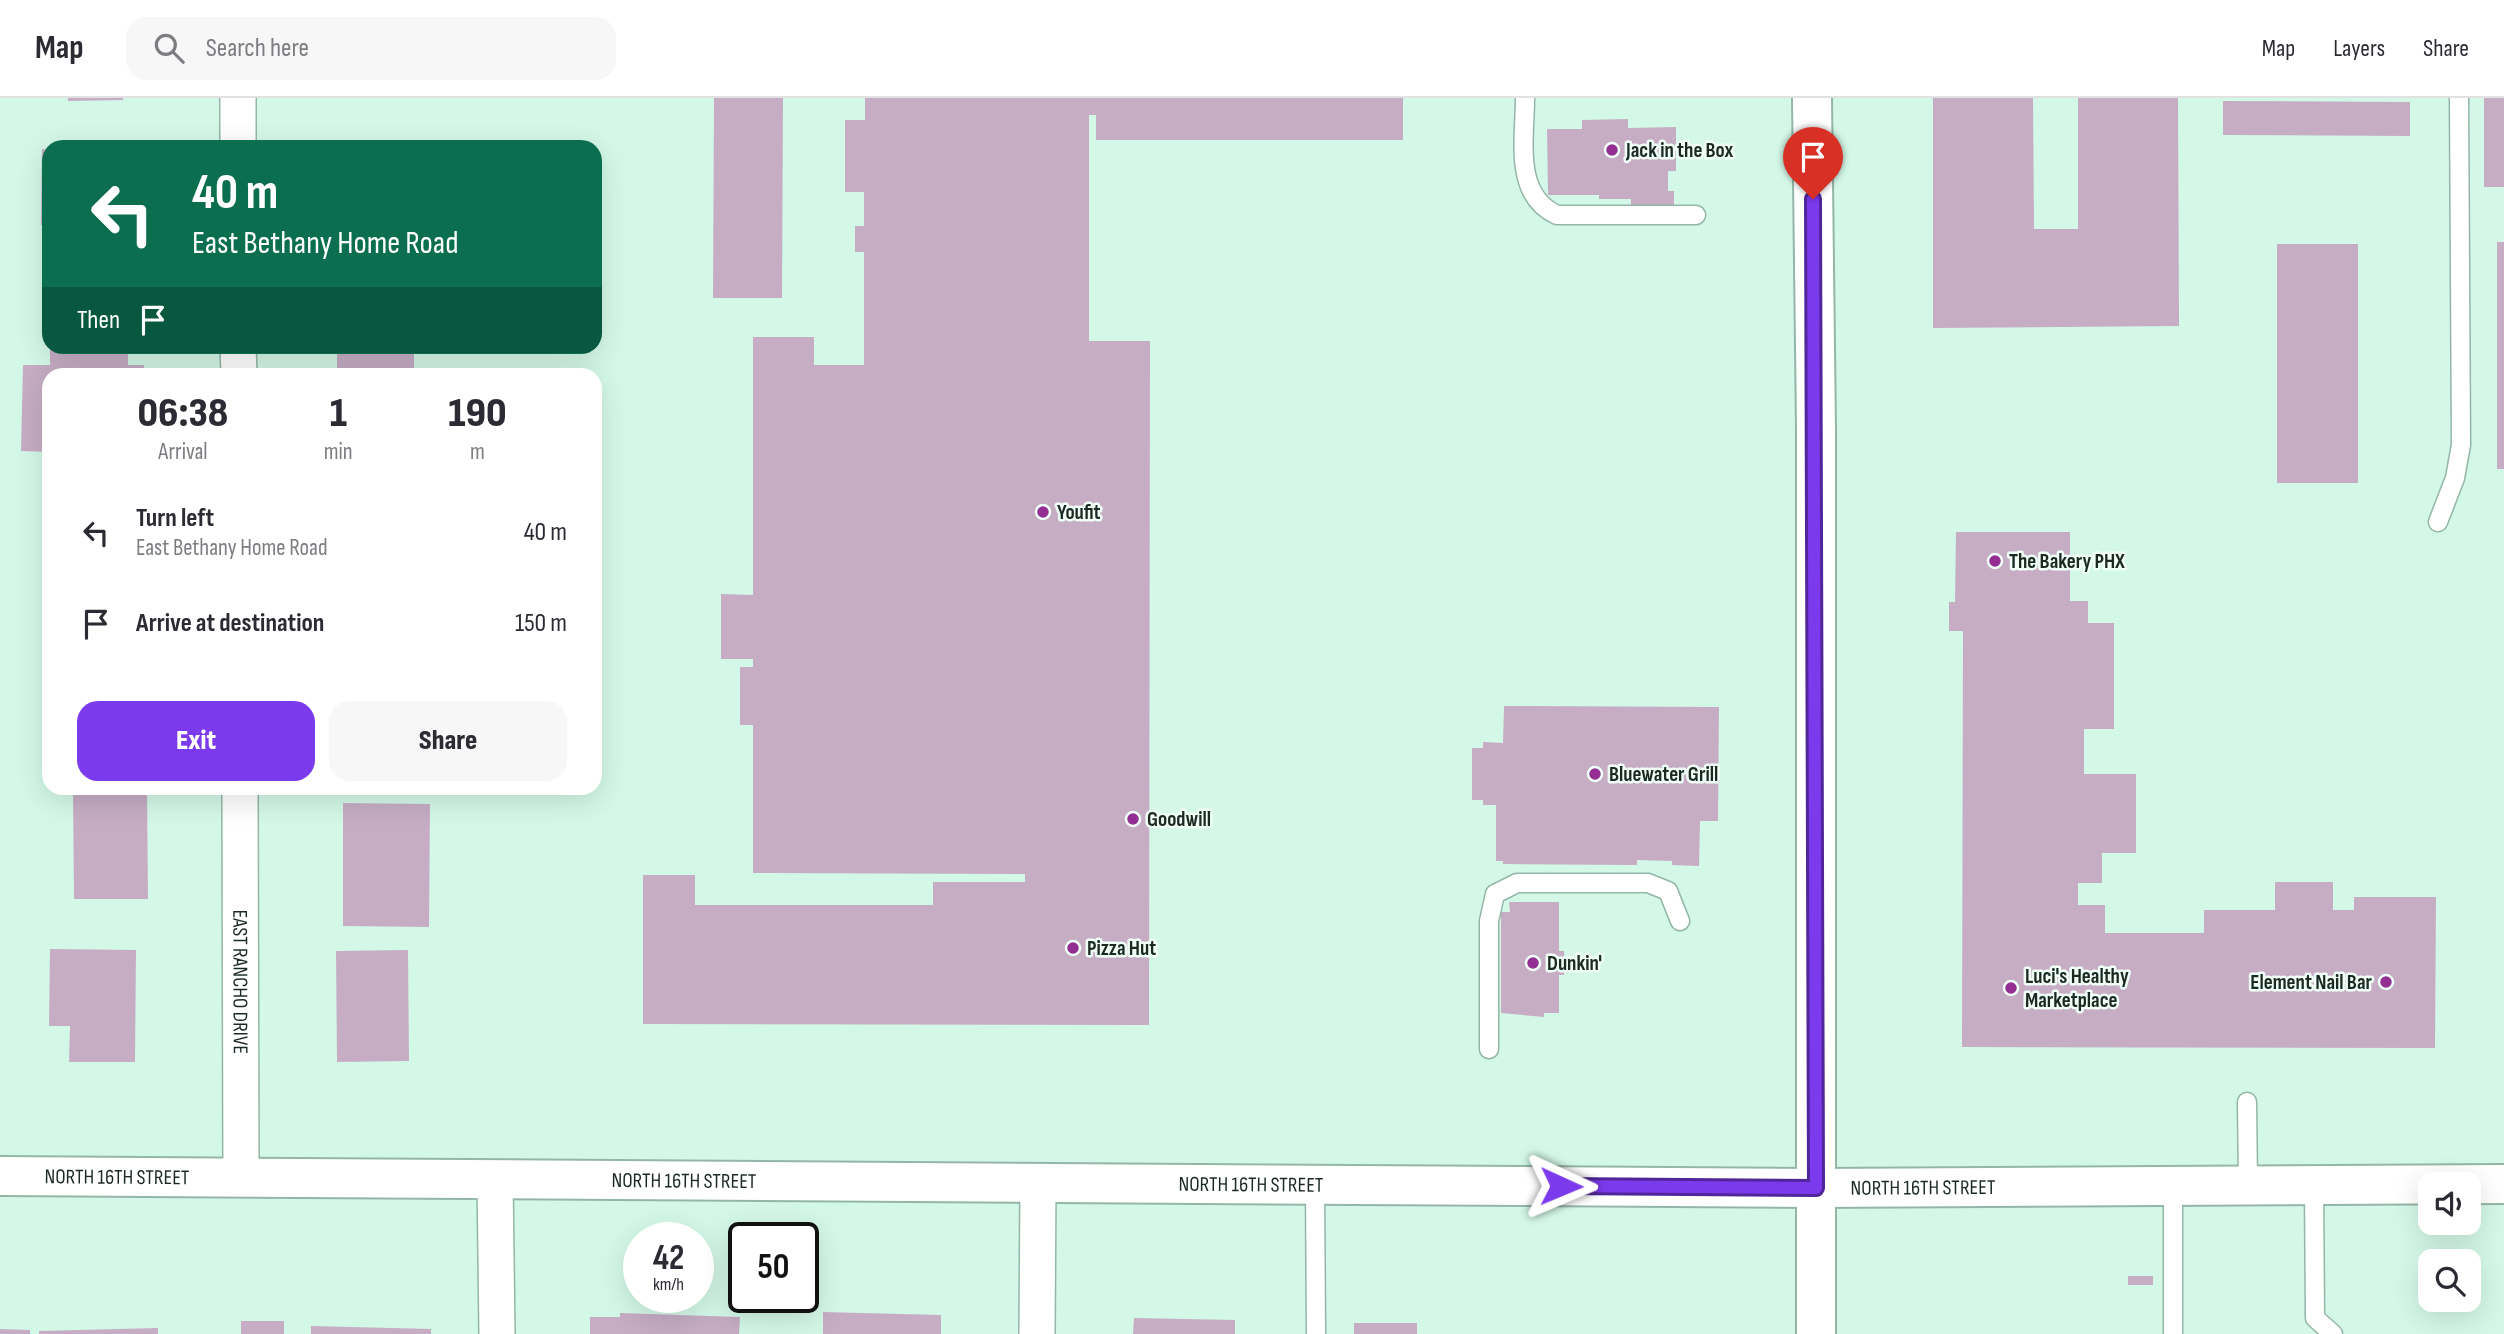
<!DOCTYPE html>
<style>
:root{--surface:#fff;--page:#f7f7f7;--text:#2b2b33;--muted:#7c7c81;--line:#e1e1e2;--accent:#7c3aed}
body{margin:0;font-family:"Sofia Sans Condensed",sans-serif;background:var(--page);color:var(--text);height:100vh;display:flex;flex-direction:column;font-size:26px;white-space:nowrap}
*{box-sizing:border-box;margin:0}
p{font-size:23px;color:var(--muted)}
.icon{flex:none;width:38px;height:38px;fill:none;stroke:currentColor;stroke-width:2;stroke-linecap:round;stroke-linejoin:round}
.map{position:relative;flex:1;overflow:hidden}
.drawer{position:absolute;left:42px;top:270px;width:560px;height:427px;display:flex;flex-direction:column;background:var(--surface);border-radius:21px;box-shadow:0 7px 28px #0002}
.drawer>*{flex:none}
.banner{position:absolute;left:42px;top:42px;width:560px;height:214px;border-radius:21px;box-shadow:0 7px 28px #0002;background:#0b6e4f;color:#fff;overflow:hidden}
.fabs{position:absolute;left:2418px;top:1074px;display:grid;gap:14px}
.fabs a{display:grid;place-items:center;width:63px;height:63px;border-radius:14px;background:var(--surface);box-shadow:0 7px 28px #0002;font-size:35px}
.speed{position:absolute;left:623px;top:1124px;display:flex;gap:14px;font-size:35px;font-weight:700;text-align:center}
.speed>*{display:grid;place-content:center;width:91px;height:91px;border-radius:50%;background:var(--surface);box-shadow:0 7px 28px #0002;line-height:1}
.speed small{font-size:18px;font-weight:400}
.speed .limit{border:4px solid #111;border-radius:10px;background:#fff;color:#111}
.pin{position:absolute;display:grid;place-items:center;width:60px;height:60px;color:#fff;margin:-72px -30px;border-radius:50% 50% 50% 0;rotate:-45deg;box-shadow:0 0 7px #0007}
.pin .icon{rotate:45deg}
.me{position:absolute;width:77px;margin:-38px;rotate:91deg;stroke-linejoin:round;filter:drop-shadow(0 0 5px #0008)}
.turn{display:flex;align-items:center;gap:24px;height:147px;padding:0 35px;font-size:32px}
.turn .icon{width:91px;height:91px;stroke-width:2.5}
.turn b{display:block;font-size:49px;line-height:60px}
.then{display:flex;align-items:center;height:66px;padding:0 35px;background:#0003;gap:14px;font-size:26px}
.eta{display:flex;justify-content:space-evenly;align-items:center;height:119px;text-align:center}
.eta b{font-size:42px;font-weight:800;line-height:49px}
.button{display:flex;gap:14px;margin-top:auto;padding:14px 35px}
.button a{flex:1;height:80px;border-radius:21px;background:var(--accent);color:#fff;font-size:28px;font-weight:800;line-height:80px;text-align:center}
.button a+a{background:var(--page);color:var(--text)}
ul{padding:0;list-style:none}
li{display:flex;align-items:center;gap:21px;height:91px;padding:0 35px}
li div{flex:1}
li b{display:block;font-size:26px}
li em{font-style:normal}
header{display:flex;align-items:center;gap:42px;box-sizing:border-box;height:98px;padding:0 35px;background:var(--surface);border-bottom:2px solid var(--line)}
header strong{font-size:33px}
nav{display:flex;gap:38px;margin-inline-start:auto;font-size:24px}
.search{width:490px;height:63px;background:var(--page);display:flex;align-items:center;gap:18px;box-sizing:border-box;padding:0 24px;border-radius:21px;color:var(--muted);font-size:26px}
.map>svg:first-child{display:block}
.building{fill:#c6adc4}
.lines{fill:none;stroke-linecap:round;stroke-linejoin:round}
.service-casing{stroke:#93b6a8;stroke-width:21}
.minor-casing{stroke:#93b6a8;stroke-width:38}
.secondary-casing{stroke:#93b6a8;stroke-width:42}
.service{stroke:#fff;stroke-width:18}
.minor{stroke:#fff;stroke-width:35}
.secondary{stroke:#fff;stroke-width:38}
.route-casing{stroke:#51269a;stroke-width:18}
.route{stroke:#7c3aed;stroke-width:12}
.poi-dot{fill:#952e92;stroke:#f1fff9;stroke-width:2.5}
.labels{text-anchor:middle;stroke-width:5;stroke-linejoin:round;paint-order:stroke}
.poi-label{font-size:21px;font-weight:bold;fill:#1b2923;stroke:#f1fff9;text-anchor:start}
.street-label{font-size:21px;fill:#1b2923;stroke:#f1fff9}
</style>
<header>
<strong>Map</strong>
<div class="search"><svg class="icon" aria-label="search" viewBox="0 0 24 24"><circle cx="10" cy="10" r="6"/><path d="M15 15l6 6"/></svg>Search here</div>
<nav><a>Map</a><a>Layers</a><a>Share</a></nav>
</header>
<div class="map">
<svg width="2504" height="1236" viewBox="0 0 2504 1236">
<rect width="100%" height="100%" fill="#d4f8e8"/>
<!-- building -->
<path class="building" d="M68,0H123V2L68,3Z
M714,0H783L782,200H713Z
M865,0H1403V42H1096V17H1089V243H1150L1149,927L643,926V777H695V807H933V784H1025V776L753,775V627H740V569H753V561H721V496L753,497V239H814V267H864V154H855V128H864V94H845V22H865Z
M1933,0H2033L2034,131H2078V0H2178L2179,228L1933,230Z
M2484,0H2504V89H2484Z
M2223,3L2410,4V38L2223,37Z
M1628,21V30L1676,29V73H1668V93H1674V107L1631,108V101H1599V97H1548L1547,31H1582V22Z
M411,46V49H363V47Z
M42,51L49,52V127H41Z
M2497,144H2504V371H2497Z
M2277,146H2358V385H2277Z
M50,248H128V267H144V276H49V354L21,353L23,267H50Z
M337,248H414V276H337Z
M1956,434H2070V503H2088V525H2114V631H2084V676H2136V755H2102V785H2078V807H2105V835H2204V812H2275V784H2333V812H2354V799H2436L2435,950L1962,949L1963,533H1949V504H1955Z
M1504,608L1719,609L1718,723H1700L1699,768L1672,767V763L1637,762V767L1503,766V763H1496V707H1483V702H1472V650H1483V644L1503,645Z
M73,691H147L148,801H74Z
M343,705L430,706L429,829L343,828Z
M1509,804H1559V853H1564V877H1559V915H1544V919L1501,915V814H1510Z
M50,851L136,852L135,964H69L70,928H49Z
M408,852L409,963L337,964L336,853Z
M2128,1178H2153V1187H2128Z
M823,1214L941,1217V1236H823Z
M620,1215L740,1219L739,1236H590V1219H620Z
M1134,1220L1235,1222V1236H1133Z
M241,1223H284V1236H241Z
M1354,1225H1417V1236H1354Z
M311,1228L431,1231V1236H311Z
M158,1230V1236H39V1233Z
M0,1231L30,1232V1236H0Z"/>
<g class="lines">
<!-- service casing -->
<g class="service-casing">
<path id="service" d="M1525,0C1525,41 1513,97 1557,117H1696
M2438,424L2455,380L2461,347L2459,0
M1489,951V823L1495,796L1517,785H1648L1668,793L1680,823
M2247,1004L2248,1087
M1315,1086L1316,1236
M2314,1087L2315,1220L2333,1236
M2173,1236V1088"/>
</g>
<!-- minor casing -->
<g class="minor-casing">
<g id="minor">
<path d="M238,0V49"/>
<path d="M238,248L239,276"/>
<path id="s1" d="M240,690L241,1079"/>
<path d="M495,1081L497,1236"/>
<path d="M1037,1236L1038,1084"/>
</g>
</g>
<!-- secondary casing -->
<g class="secondary-casing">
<g id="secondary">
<path d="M1812,0L1816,331V1236"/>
<path id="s2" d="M0,1078L1816,1090L2504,1086"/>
</g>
</g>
<!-- service -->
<use href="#service" class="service"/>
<!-- minor -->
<use href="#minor" class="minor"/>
<!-- secondary -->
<use href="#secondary" class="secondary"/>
</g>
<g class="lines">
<!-- route casing -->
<g class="route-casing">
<path id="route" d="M1561,1088L1816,1090L1813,101"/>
</g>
<!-- route -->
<use href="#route" class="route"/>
</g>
<!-- markers -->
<g class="poi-dot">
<circle cx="1612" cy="52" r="7"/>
<circle cx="1043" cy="414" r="7"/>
<circle cx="1995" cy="463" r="7"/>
<circle cx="1595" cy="676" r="7"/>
<circle cx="1133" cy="721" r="7"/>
<circle cx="1073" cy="850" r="7"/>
<circle cx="1533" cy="865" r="7"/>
<circle cx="2386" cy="884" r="7"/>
<circle cx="2011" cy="890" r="7"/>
</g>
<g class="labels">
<!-- poi labels -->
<g class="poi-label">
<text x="1626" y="59">Jack in the Box</text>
<text x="1057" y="421">Youfit</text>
<text x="2009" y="470">The Bakery PHX</text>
<text x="1609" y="683">Bluewater Grill</text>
<text x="1147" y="728">Goodwill</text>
<text x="1087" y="857">Pizza Hut</text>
<text x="1547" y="872">Dunkin'</text>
<text x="2025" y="885">Luci's Healthy<tspan x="2025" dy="24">Marketplace</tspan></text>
<text x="2372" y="891" text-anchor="end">Element Nail Bar</text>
</g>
<!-- street labels -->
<g class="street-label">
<text dy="7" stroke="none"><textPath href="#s1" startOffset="194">EAST RANCHO DRIVE</textPath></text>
<text dy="7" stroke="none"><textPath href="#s2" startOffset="117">NORTH 16TH STREET</textPath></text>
<text dy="7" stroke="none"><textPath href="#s2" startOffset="684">NORTH 16TH STREET</textPath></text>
<text dy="7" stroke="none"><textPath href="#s2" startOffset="1251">NORTH 16TH STREET</textPath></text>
<text dy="7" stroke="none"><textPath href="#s2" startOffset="1923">NORTH 16TH STREET</textPath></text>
</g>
</g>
</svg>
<div class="fabs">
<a><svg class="icon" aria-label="sound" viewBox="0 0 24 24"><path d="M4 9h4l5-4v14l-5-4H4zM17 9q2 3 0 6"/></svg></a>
<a><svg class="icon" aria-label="search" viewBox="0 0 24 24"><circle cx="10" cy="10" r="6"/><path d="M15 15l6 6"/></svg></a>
</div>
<div class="speed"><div>42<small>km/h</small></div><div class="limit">50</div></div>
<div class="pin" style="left:1813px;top:101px;background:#d93025"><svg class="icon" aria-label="arrive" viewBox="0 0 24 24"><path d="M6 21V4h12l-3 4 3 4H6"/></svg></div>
<svg class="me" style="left:1561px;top:1088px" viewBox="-20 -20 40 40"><path d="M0-17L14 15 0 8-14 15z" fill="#7c3aed" stroke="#fff" stroke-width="4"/></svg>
<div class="banner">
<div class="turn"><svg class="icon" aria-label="left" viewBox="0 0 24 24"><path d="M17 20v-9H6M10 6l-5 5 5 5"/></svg><div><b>40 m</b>East Bethany Home Road</div></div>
<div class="then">Then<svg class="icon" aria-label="arrive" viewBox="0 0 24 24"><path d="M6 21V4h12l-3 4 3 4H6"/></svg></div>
</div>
<section class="drawer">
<div class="eta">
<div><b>06:38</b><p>Arrival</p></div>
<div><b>1</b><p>min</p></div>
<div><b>190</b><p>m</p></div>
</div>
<ul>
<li><svg class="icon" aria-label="left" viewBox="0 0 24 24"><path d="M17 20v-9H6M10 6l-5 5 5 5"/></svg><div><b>Turn left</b><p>East Bethany Home Road</p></div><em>40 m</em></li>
<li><svg class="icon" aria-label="arrive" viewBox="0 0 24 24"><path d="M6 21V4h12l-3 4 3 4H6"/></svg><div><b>Arrive at destination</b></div><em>150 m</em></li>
</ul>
<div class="button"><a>Exit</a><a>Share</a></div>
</section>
</div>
